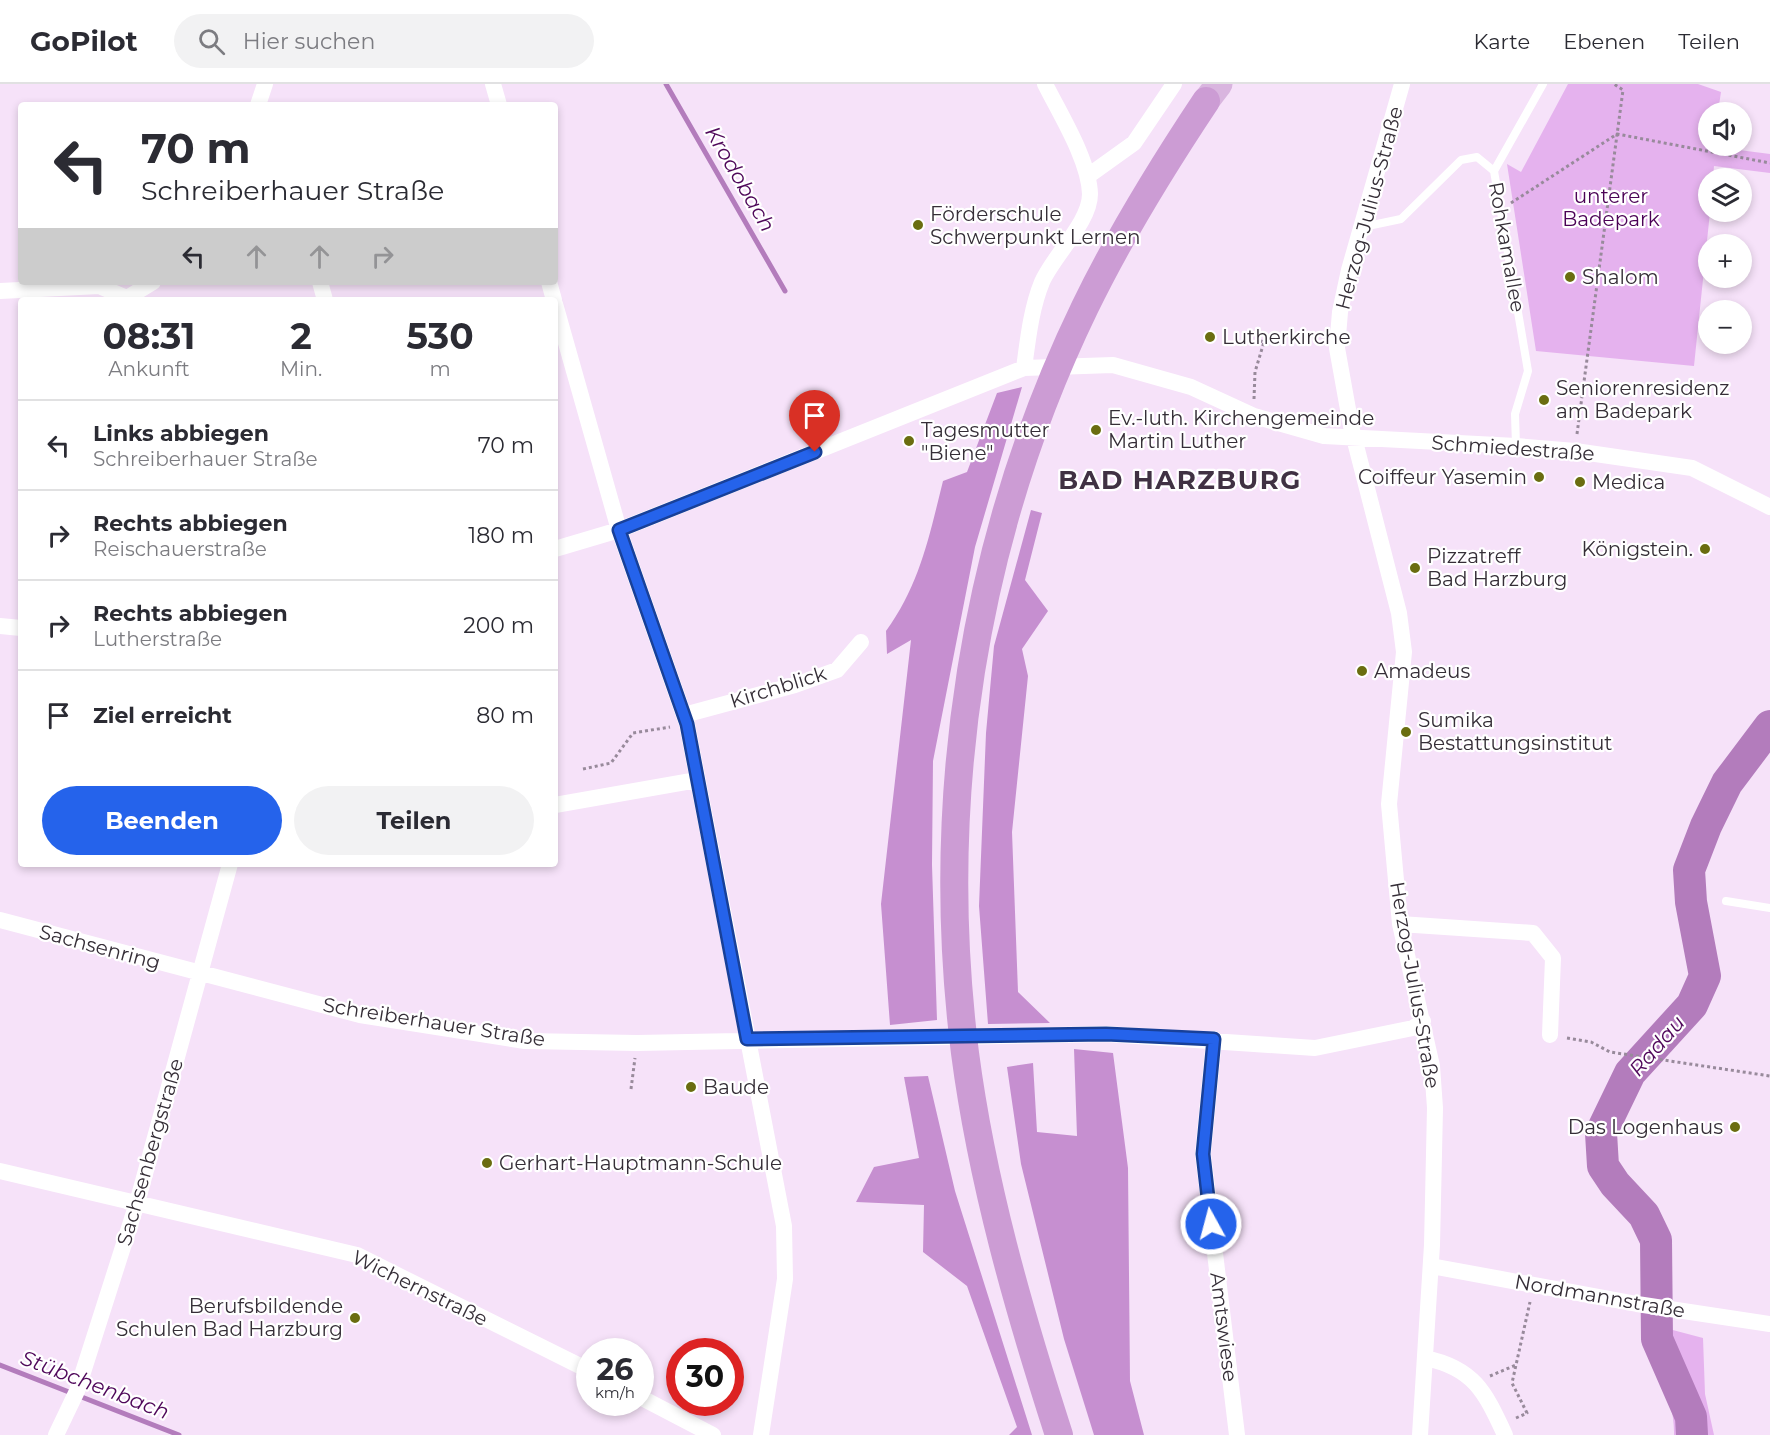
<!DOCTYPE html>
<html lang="de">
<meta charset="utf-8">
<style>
:root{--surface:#fff;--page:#f2f2f3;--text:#2b2b33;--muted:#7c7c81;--line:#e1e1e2;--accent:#2563eb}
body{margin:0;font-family:Montserrat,sans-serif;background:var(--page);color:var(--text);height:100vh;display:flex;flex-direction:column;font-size:22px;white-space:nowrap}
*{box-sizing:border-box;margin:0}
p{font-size:20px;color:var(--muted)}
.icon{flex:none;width:33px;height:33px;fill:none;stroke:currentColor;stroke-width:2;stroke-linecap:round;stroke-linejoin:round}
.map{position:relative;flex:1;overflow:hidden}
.drawer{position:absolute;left:18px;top:213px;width:540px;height:570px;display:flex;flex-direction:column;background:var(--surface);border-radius:6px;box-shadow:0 3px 9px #0003}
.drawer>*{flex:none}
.guide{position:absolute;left:18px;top:18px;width:540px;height:183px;border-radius:6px;box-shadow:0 3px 9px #0003;background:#fff;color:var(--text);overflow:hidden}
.fabs{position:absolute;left:1698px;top:18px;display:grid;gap:12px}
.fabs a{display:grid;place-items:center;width:54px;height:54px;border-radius:50%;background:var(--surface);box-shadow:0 3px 9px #0003;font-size:30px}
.speed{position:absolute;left:576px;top:1254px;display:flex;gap:12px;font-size:30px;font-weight:700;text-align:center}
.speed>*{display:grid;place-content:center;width:78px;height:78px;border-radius:50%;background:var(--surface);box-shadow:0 3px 9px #0003;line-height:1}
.speed small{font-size:15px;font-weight:400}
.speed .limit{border:9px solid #d22;background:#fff;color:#111}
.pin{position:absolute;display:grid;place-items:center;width:51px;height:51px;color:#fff;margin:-62px -26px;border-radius:50% 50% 50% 0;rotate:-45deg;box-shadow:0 0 6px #0007}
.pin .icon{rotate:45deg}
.me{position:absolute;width:66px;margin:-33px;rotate:353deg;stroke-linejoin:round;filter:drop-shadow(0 0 4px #0008)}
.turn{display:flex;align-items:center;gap:21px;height:126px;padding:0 24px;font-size:27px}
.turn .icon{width:78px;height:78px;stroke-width:2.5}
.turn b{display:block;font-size:42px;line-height:51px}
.lanes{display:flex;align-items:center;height:57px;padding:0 24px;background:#0003;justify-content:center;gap:30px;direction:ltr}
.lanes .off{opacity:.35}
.eta{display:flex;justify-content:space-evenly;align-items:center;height:102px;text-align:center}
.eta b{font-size:36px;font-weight:700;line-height:42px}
.button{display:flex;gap:12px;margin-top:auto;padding:12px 24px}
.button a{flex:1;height:69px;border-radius:36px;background:var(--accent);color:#fff;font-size:24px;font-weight:700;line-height:69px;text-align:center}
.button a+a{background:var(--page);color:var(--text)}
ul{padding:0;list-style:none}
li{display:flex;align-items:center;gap:18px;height:90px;padding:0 24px;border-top:2px solid var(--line)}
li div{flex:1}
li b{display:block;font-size:22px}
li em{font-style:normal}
header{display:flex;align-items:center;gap:36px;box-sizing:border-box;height:84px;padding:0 30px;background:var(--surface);border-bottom:2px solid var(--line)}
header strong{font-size:28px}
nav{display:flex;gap:33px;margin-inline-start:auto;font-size:21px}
.search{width:420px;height:54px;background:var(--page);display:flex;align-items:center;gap:15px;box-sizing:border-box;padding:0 21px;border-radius:33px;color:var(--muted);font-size:22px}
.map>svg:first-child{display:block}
.green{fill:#e5b2ee}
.forest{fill:#c68fd0}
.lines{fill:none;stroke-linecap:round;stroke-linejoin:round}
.stream{stroke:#b37cbc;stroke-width:5}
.river{stroke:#b37cbc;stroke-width:32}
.path{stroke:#988a9b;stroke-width:3;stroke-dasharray:3 3;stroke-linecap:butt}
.service{stroke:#fff;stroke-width:8}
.minor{stroke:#fff;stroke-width:16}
.primary{stroke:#d9b5df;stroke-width:27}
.trunk{stroke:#cc9cd4;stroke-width:28}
.route-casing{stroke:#184099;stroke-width:15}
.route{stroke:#2563eb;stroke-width:10}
.poi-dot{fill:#6a6d10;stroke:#fff;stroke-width:2}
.labels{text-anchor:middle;stroke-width:4.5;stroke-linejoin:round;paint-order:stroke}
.park-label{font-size:20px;fill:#4b0256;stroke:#fff}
.street-label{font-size:20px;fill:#352e37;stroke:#fff}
.poi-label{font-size:20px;fill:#352e37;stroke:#fff;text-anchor:start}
.water-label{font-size:21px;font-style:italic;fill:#4f075a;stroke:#fff}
.district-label{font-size:26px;font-weight:bold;letter-spacing:1.5px;fill:#403143;stroke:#fff}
</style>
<header>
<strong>GoPilot</strong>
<div class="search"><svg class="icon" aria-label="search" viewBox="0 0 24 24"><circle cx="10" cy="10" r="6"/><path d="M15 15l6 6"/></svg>Hier suchen</div>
<nav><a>Karte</a><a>Ebenen</a><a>Teilen</a></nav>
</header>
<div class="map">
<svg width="1770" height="1351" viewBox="0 0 1770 1351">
<rect width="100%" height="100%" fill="#f6e2f9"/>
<!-- green -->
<path class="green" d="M1568,0H1698L1721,8L1718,28H1708V62L1770,70V89L1714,82L1713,94H1708L1710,128L1694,282L1536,267L1507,80L1521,88Z
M1650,1240L1703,1254L1705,1310L1714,1351H1674C1675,1310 1652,1280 1650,1240Z"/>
<!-- forest -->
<path class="forest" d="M1022,303L975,463L933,677L932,781L937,936L890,941L881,820L911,556L887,570L886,547C920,500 929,453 943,397L967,388L997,309Z
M1031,426L1042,429L1025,496L1048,527L1022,565L1028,592L1012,748L1018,908L1050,939L988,940L979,822L986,649L994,562Z
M1074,965L1113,969L1128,1084L1130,1297L1144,1351H1094L1064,1255L1021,1080L1007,983L1033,979L1037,1048L1077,1052Z
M928,992L955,1107L1032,1351H1009L1017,1343L967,1202L923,1168L924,1121L856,1118L874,1083L919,1074L904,993Z"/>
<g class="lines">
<!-- stream -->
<path class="stream" d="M666,0L785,207
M0,1281L179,1351"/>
<!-- river -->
<path class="river" d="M1692,1351L1691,1333L1657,1255L1656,1156L1644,1131L1615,1100L1603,1082L1601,1049L1630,989L1692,921L1705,892L1691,818L1689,786L1706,742L1727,699L1770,642"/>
<!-- path -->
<path class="path" d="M1511,119L1617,50L1770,79
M1254,315L1255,288L1264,258L1261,257
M1577,350L1623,6L1614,0
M583,685L611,679L633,649L670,643
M1567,954L1591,958L1610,968L1770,992
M631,1005L635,974
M1490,1292L1516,1281
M1516,1334L1527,1329L1512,1299L1530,1218"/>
<!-- service -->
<path class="service" d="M1494,87L1543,0
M1363,143L1401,135L1461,76L1477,73L1494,87L1528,287L1515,330L1516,362
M1726,817L1770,824"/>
<!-- minor -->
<path class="minor" d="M493,0L499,21
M1402,0L1349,186L1340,228L1337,264L1351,342L1399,529L1404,568L1389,720L1400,840L1432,982L1435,1024L1432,1161L1420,1351
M258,21L265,0
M1088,92L1134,59L1174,0
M320,198L325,216
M549,198L554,216
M0,207L99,202L127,214L153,198
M555,220L619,446L687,640L784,1142L785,1195L761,1351
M1024,284C1028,255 1031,225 1042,198C1054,171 1090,138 1090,110C1089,76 1060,30 1045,0
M555,465L619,446L1024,284L1113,281L1191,303L1254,332L1324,352L1516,362L1575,367L1692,384L1770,423
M0,542L21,544
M684,631L795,601L837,586L861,558
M555,721L697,696
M0,836L360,931L525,957L637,959L1106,950L1315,964L1413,944L1423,937
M1400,840L1533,849L1553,874L1550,951
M1214,955L1203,1070L1237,1351
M0,1087L357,1171L590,1287
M1431,1182L1637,1220L1770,1240
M1425,1274C1474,1284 1485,1308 1505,1351
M640,1313L713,1351
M56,1351L77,1307L137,1119L230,780"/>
<!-- primary -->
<path class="primary" d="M1206,17L1219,0"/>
<!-- trunk -->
<path class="trunk" d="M1059,1351C1019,1227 982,1099 965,969C933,715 973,454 1085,223C1120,151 1162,83 1206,17"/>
</g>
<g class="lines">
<!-- route casing -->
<g class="route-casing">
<path id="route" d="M815,368L619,446L687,640L747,955L1106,950L1214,955L1203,1070L1211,1140"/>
</g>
<!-- route -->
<use href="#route" class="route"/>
</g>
<!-- markers -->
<g class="poi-dot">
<circle cx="918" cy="141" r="6"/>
<circle cx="1570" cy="193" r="6"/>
<circle cx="1210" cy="253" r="6"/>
<circle cx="1544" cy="316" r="6"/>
<circle cx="1096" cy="346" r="6"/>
<circle cx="909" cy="357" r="6"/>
<circle cx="1539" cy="393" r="6"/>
<circle cx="1580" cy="398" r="6"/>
<circle cx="1705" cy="465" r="6"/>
<circle cx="1415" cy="484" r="6"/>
<circle cx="1362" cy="587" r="6"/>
<circle cx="1406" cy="648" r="6"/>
<circle cx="691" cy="1003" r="6"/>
<circle cx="1735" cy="1043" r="6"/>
<circle cx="487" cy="1079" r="6"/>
<circle cx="355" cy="1234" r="6"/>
</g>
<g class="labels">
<!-- park labels -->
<g class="park-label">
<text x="1611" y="119">unterer<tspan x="1611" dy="23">Badepark</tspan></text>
</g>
<!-- street labels -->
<g class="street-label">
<text transform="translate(1369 124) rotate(-75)" y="7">Herzog-Julius-Straße</text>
<text transform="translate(1507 163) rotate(80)" y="7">Rohkamallee</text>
<text transform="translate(1513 364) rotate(4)" y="7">Schmiedestraße</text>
<text transform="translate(778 603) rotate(-17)" y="7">Kirchblick</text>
<text transform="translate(100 863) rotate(15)" y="7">Sachsenring</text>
<text transform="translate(1415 901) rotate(80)" y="7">Herzog-Julius-Straße</text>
<text transform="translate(434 938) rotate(9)" y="7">Schreiberhauer Straße</text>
<text transform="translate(150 1068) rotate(-74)" y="7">Sachsenbergstraße</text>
<text transform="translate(420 1204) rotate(26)" y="7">Wichernstraße</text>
<text transform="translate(1600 1212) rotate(10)" y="7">Nordmannstraße</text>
<text transform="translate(1224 1243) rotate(83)" y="7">Amtswiese</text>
</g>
<!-- poi labels -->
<g class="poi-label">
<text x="930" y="137">Förderschule<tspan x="930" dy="23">Schwerpunkt Lernen</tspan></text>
<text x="1582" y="200">Shalom</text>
<text x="1222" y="260">Lutherkirche</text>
<text x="1556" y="311">Seniorenresidenz<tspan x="1556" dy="23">am Badepark</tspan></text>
<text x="1108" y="341">Ev.-luth. Kirchengemeinde<tspan x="1108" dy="23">Martin Luther</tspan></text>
<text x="921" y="353">Tagesmutter<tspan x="921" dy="23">"Biene"</tspan></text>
<text x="1527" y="400" text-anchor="end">Coiffeur Yasemin</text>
<text x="1592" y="405">Medica</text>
<text x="1693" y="472" text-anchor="end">Königstein.</text>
<text x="1427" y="479">Pizzatreff<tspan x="1427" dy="23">Bad Harzburg</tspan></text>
<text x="1374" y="594">Amadeus</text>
<text x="1418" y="643">Sumika<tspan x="1418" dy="23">Bestattungsinstitut</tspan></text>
<text x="703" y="1010">Baude</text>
<text x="1723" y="1050" text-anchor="end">Das Logenhaus</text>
<text x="499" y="1086">Gerhart-Hauptmann-Schule</text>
<text x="343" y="1229" text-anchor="end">Berufsbildende<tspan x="343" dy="23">Schulen Bad Harzburg</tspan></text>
</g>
<!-- water labels -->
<g class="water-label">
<text transform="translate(740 95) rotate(60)" y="7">Krodobach</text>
<text transform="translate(1657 962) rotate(-49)" y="7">Radau</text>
<text transform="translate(95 1301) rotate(21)" y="7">Stübchenbach</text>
</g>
<!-- district labels -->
<g class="district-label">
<text x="1180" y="405">BAD HARZBURG</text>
</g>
</g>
</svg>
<div class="fabs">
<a><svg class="icon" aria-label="sound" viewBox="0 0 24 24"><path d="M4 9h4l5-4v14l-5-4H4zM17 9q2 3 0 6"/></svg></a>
<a><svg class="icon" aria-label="layers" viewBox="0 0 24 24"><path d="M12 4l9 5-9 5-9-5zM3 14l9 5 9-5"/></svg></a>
<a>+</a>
<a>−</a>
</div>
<div class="speed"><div>26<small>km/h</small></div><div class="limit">30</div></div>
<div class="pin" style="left:815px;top:368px;background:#d93025"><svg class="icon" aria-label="arrive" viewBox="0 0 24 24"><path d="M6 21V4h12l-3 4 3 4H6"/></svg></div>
<svg class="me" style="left:1211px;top:1140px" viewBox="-20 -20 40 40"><circle r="17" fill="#2563eb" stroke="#fff" stroke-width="3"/><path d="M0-11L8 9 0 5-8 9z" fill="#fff"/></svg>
<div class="guide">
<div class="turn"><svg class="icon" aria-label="left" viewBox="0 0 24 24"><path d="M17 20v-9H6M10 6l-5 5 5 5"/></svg><div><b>70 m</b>Schreiberhauer Straße</div></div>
<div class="lanes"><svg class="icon" aria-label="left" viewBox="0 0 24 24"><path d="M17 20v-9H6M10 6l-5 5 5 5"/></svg><svg class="icon off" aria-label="ahead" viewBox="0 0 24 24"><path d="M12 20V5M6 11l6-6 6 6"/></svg><svg class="icon off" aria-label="ahead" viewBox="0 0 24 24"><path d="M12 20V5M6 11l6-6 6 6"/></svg><svg class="icon off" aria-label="right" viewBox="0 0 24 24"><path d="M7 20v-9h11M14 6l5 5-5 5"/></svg></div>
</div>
<section class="drawer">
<div class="eta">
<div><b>08:31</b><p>Ankunft</p></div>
<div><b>2</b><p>Min.</p></div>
<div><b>530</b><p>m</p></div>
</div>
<ul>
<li><svg class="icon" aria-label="left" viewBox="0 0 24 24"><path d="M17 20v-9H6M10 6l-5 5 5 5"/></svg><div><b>Links abbiegen</b><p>Schreiberhauer Straße</p></div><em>70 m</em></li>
<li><svg class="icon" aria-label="right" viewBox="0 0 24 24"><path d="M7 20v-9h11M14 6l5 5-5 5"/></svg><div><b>Rechts abbiegen</b><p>Reischauerstraße</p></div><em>180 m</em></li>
<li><svg class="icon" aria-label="right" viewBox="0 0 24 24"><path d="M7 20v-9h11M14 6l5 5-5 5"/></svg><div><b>Rechts abbiegen</b><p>Lutherstraße</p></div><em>200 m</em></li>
<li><svg class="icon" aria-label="arrive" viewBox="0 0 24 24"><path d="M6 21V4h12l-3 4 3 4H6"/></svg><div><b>Ziel erreicht</b></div><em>80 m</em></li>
</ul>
<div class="button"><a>Beenden</a><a>Teilen</a></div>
</section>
</div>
